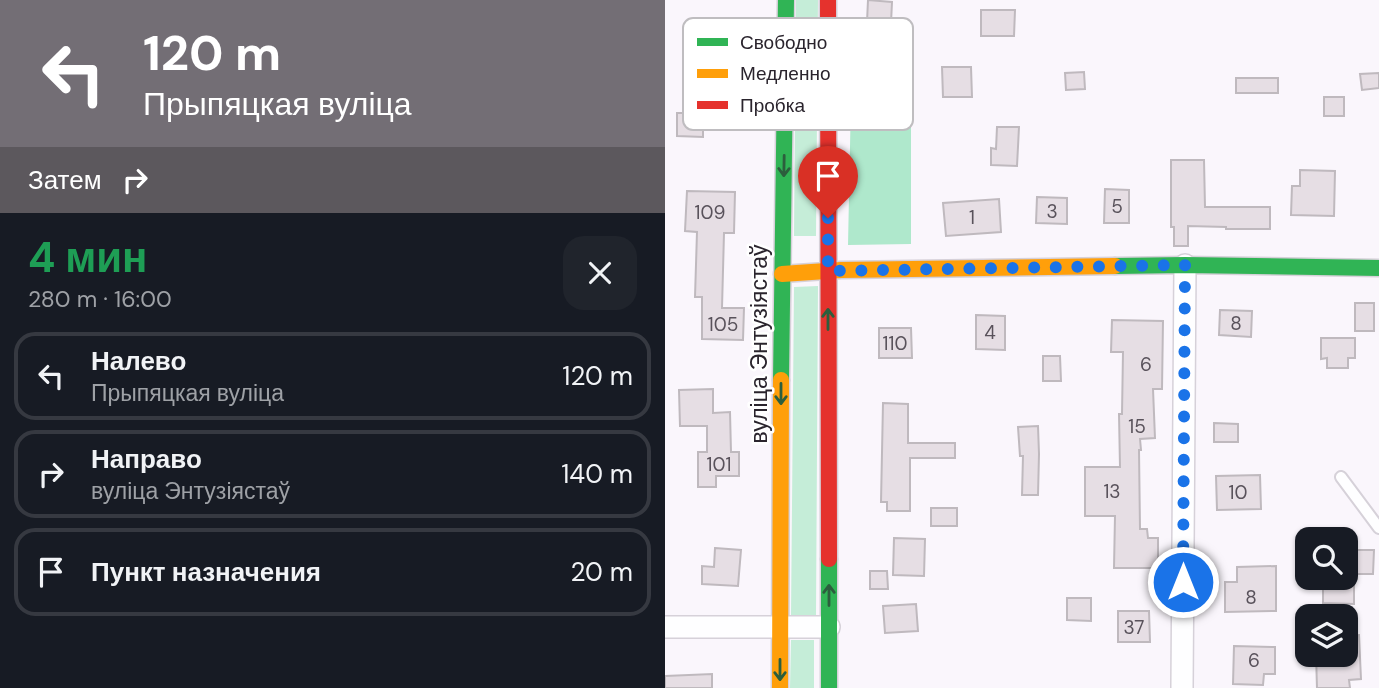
<!DOCTYPE html>
<html lang="ru">
<meta charset="utf-8">
<style>
:root{--surface:#171b24;--page:#20242c;--text:#f1f3f6;--muted:#9ea1a6;--line:#363941}
body{margin:0;font-family:"DM Sans",sans-serif;background:var(--page);color:var(--text);height:100vh;display:flex;flex-direction:column;font-size:26px;white-space:nowrap}
*{box-sizing:border-box;margin:0}
p{font-size:23px;color:var(--muted)}
.icon{flex:none;width:38px;height:38px;fill:none;stroke:currentColor;stroke-width:2;stroke-linecap:round;stroke-linejoin:round}
.map{position:relative;flex:1;overflow:hidden}
.sheet{display:flex;flex-direction:column;background:var(--surface);width:665px}
.sheet>*{flex:none}
.top-card{background:#736e75;color:#fff;overflow:hidden}
.buttons{position:absolute;left:630px;top:527px;display:grid;gap:14px}
.buttons a{display:grid;place-items:center;width:63px;height:63px;border-radius:14px;background:var(--surface);box-shadow:0 2px 5px #0004;font-size:35px}
.pin{position:absolute;display:grid;place-items:center;width:60px;height:60px;color:#fff;margin:-72px -30px;border-radius:50% 50% 50% 0;rotate:-45deg;box-shadow:0 0 7px #0007}
.pin .icon{rotate:45deg}
.me{position:absolute;width:77px;margin:-38px;rotate:0deg;stroke-linejoin:round;filter:drop-shadow(0 0 5px #0008)}
.turn{display:flex;align-items:center;gap:24px;height:147px;padding:0 28px;font-size:32px}
.turn .icon{width:91px;height:91px;stroke-width:2.5}
.turn b{display:block;font-size:49px;line-height:60px}
.then{display:flex;align-items:center;height:66px;padding:0 28px;background:#0003;gap:14px;font-size:26px}
.round{display:grid;place-items:center;flex:none;width:74px;height:74px;border-radius:21px;background:var(--page)}
.head{display:flex;align-items:center;justify-content:space-between;height:119px;padding:0 28px}
h1{font-size:42px;font-weight:700;line-height:52px;color:#1e9e55}
ul{padding:0;list-style:none}
li{display:flex;align-items:center;gap:21px;height:88px;margin:0 14px 10px;padding:0 14px;border:4px solid var(--line);border-radius:21px}
li div{flex:1}
li b{display:block;font-size:26px}
li em{font-style:normal}
main{display:flex;flex:1;min-height:0}
.map>svg:first-child{display:block}
.green{fill:#c5edd8}
.forest{fill:#afe8cc}
.building{fill:#e6dee4;stroke:#bfb9be;stroke-width:2}
.lines{fill:none;stroke-linecap:round;stroke-linejoin:round}
.lane-casing{stroke:#d6d1d9;stroke-width:14}
.street-casing{stroke:#d6d1d9;stroke-width:24}
.fast-casing{stroke:#d6d1d9;stroke-width:19}
.slow-casing{stroke:#d6d1d9;stroke-width:19}
.jam-casing{stroke:#d6d1d9;stroke-width:19}
.lane{stroke:#fefeff;stroke-width:10}
.street{stroke:#fefeff;stroke-width:21}
.fast{stroke:#30b455;stroke-width:16}
.slow{stroke:#ff9f0a;stroke-width:16}
.jam{stroke:#e5322d;stroke-width:16}
.oneway{stroke:#2c5e3d}
.route{stroke:#1a73e8;stroke-width:12;stroke-dasharray:0 21.6}
.labels{text-anchor:middle;stroke-width:5;stroke-linejoin:round;paint-order:stroke}
.number-label{font-size:19px;fill:#59525b}
.street-label{font-size:23px;fill:#2a242d;stroke:#fff}
.key{fill:#fff;stroke:#bfbdc0;stroke-width:2}
.key-label{font-size:19px;fill:#2a242d}
</style>
<main>
<section class="sheet">
<div class="top-card">
<div class="turn"><svg class="icon" aria-label="left" viewBox="0 0 24 24"><path d="M17 20v-9H6M10 6l-5 5 5 5"/></svg><div><b>120 m</b>Прыпяцкая вуліца</div></div>
<div class="then">Затем<svg class="icon" aria-label="right" viewBox="0 0 24 24"><path d="M7 20v-9h11M14 6l5 5-5 5"/></svg></div>
</div>
<div class="head"><div><h1>4 мин</h1><p>280 m · 16:00</p></div><a class="round"><svg class="icon" aria-label="close" viewBox="0 0 24 24"><path d="M6 6l12 12M18 6L6 18"/></svg></a></div>
<ul>
<li><svg class="icon" aria-label="left" viewBox="0 0 24 24"><path d="M17 20v-9H6M10 6l-5 5 5 5"/></svg><div><b>Налево</b><p>Прыпяцкая вуліца</p></div><em>120 m</em></li>
<li><svg class="icon" aria-label="right" viewBox="0 0 24 24"><path d="M7 20v-9h11M14 6l5 5-5 5"/></svg><div><b>Направо</b><p>вуліца Энтузіястаў</p></div><em>140 m</em></li>
<li><svg class="icon" aria-label="arrive" viewBox="0 0 24 24"><path d="M6 21V4h12l-3 4 3 4H6"/></svg><div><b>Пункт назначения</b></div><em>20 m</em></li>
</ul>
</section>
<div class="map">
<svg width="714" height="688" viewBox="0 0 714 688">
<rect width="100%" height="100%" fill="#faf6fc"/>
<!-- green -->
<path class="green" d="M131,0H153L151,236H129Z
M153,286L151,615L139,618L126,615L129,287Z
M126,640H149V688H125Z"/>
<!-- forest -->
<path class="forest" d="M218,45L235,83L246,103V244L183,245L187,48Z"/>
<!-- building -->
<path class="building" d="M203,0L227,2L226,23L202,22Z
M316,10H350L349,36H316Z
M277,67H306L307,97H278Z
M419,72L420,89L401,90L400,73Z
M714,73V88L697,90L695,74Z
M571,78H613V93H571Z
M659,97H679V116H659Z
M12,113H38V137L12,136Z
M332,127H354L352,166L326,165V148L331,149Z
M506,160H539L540,207H605V229H561V227L523,226V246H509V227H506Z
M635,170L670,171L669,216L626,215L627,186H635Z
M440,189L464,190V223H439Z
M22,191L70,192L69,233H59L57,308H79L78,340L37,339V297H30L32,232L20,231Z
M372,197L402,198V224L371,223Z
M334,199L336,232L281,236L278,203Z
M690,303H709V331H690Z
M555,310L587,311L586,337L554,335Z
M311,315L340,316V350L311,349Z
M447,320L498,321L497,389H488L490,438L475,439L476,450H474L475,529H482L483,538H493V568H449L450,516H420V467H455L454,414H457L458,352H446Z
M214,328H246L247,358H214Z
M656,338H690V358H683V368H662V358L656,359Z
M378,356H395L396,381H378Z
M48,389V413L65,412L66,452H74V476H51V487H33V452H42V426H15L14,390Z
M218,403L243,404V443H290V458H245V511H222V502H216Z
M549,423L573,424V442H549Z
M373,426L374,454L373,495H357L358,456H355L353,427Z
M595,475L596,509L552,510L551,476Z
M266,508H292V526H266Z
M229,538L260,539L259,576L228,575Z
M50,548L76,550L73,586L37,584V566L49,567Z
M681,550H709L708,574H681Z
M611,566V611L560,612V582H572V567Z
M205,571H222L223,589H205Z
M658,578H689V604L658,603Z
M402,598H426V621L402,620Z
M251,604L253,631L220,633L218,606Z
M453,611H484L485,642H453Z
M694,635L696,679L684,680L685,688H652L651,654H681V636Z
M569,646L610,647V674H599L598,685L568,684Z
M47,674V688H0V676Z"/>
<g class="lines">
<!-- lane casing -->
<g class="lane-casing">
<path id="lane" d="M676,477L714,528"/>
</g>
<!-- street casing -->
<g class="street-casing">
<path id="street" d="M0,627H164
M517,688L520,265"/>
</g>
<!-- fast casing -->
<g class="fast-casing">
<path id="fast" d="M450,266L520,265L714,268
M116,380L121,0
M164,559V688"/>
</g>
<!-- slow casing -->
<g class="slow-casing">
<path id="slow" d="M117,274L176,270L450,266
M115,688L116,380"/>
</g>
<!-- jam casing -->
<g class="jam-casing">
<path id="jam" d="M163,0L164,559"/>
</g>
<!-- lane -->
<use href="#lane" class="lane"/>
<!-- street -->
<use href="#street" class="street"/>
<!-- fast -->
<use href="#fast" class="fast"/>
<!-- slow -->
<use href="#slow" class="slow"/>
<!-- jam -->
<use href="#jam" class="jam"/>
</g>
<!-- one-way arrows -->
<defs><path id="oneway-shaft" d="M-6 0H5M1.5-3L5.5 0L1.5 3" fill="none" stroke-width="1.6" stroke-linecap="round" stroke-linejoin="round" transform="scale(1.75)"/></defs>
<g class="oneway">
<use href="#oneway-shaft" transform="translate(119 166) rotate(91)"/>
<use href="#oneway-shaft" transform="translate(163 319) rotate(-90)"/>
<use href="#oneway-shaft" transform="translate(116 394) rotate(90)"/>
<use href="#oneway-shaft" transform="translate(164 595) rotate(-90)"/>
<use href="#oneway-shaft" transform="translate(115 670) rotate(90)"/>
</g>
<g class="lines">
<!-- route -->
<path class="route" d="M163,218V271L520,265L518,582"/>
</g>
<g class="labels">
<!-- number labels -->
<g class="number-label">
<text x="452" y="213">5</text>
<text x="387" y="218">3</text>
<text x="45" y="219">109</text>
<text x="307" y="224">1</text>
<text x="571" y="330">8</text>
<text x="58" y="331">105</text>
<text x="325" y="339">4</text>
<text x="230" y="350">110</text>
<text x="481" y="371">6</text>
<text x="472" y="433">15</text>
<text x="54" y="471">101</text>
<text x="447" y="498">13</text>
<text x="573" y="499">10</text>
<text x="586" y="604">8</text>
<text x="469" y="634">37</text>
<text x="589" y="667">6</text>
</g>
<!-- street labels -->
<g class="street-label">
<text transform="translate(94 344) rotate(-90)" y="8">вуліца Энтузіястаў</text>
</g>
</g>
<!-- legend -->
<rect x="18" y="18" width="230" height="112" rx="10" class="key"/>
<rect x="32" y="38" width="31" height="8" fill="#30b455"/>
<rect x="32" y="69" width="31" height="9" fill="#ff9f0a"/>
<rect x="32" y="101" width="31" height="8" fill="#e5322d"/>
<g class="key-label">
<text x="75" y="49">Свободно</text>
<text x="75" y="80">Медленно</text>
<text x="75" y="112">Пробка</text>
</g>
</svg>
<div class="buttons">
<a><svg class="icon" aria-label="search" viewBox="0 0 24 24"><circle cx="10" cy="10" r="6"/><path d="M15 15l6 6"/></svg></a>
<a><svg class="icon" aria-label="layers" viewBox="0 0 24 24"><path d="M12 4l9 5-9 5-9-5zM3 14l9 5 9-5"/></svg></a>
</div>
<div class="pin" style="left:163px;top:218px;background:#d93025"><svg class="icon" aria-label="arrive" viewBox="0 0 24 24"><path d="M6 21V4h12l-3 4 3 4H6"/></svg></div>
<svg class="me" style="left:518px;top:582px" viewBox="-20 -20 40 40"><circle r="17" fill="#1a73e8" stroke="#fff" stroke-width="3"/><path d="M0-11L8 9 0 5-8 9z" fill="#fff"/></svg>
</div>
</main>
